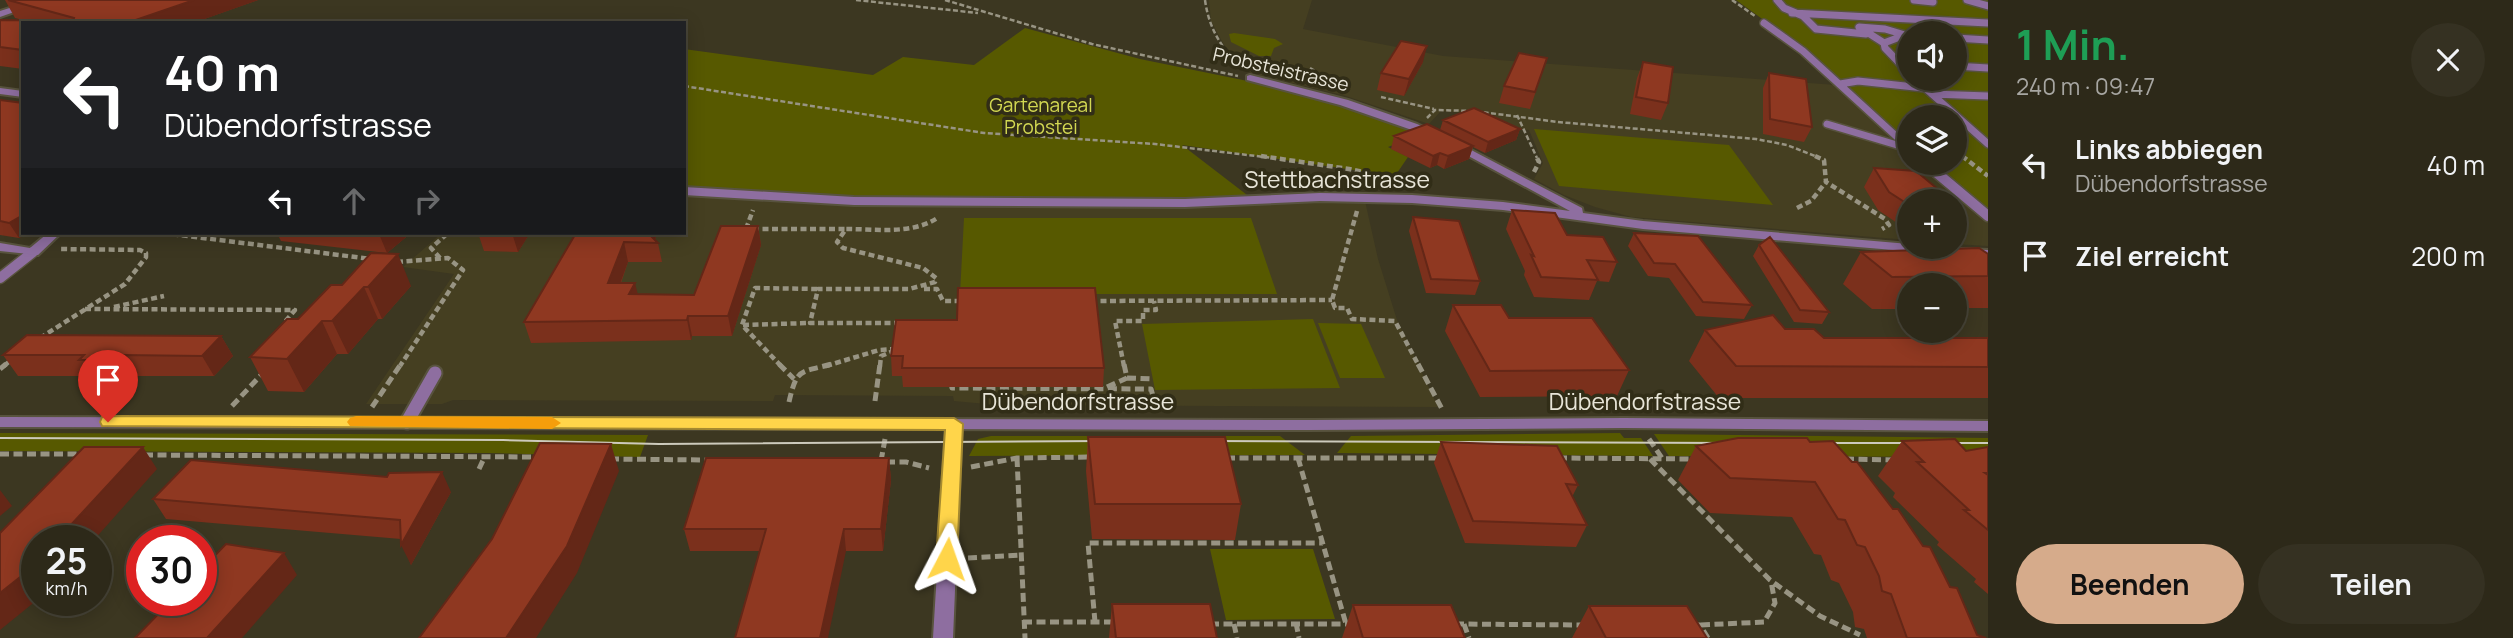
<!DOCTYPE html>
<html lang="de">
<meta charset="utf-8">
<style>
:root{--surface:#2d2919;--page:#353122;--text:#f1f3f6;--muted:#a7a6a2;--line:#484538;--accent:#d6ab8b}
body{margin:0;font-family:Manrope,sans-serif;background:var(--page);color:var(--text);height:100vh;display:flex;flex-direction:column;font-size:26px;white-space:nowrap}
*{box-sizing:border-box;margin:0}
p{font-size:23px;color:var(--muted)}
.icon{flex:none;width:38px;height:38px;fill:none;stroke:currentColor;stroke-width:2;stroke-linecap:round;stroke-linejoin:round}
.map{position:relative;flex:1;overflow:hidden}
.sheet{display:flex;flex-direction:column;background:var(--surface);width:525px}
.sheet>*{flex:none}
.hud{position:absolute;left:21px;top:21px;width:665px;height:214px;border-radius:0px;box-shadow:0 4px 18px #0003,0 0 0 2px var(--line);background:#202124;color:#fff;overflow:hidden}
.controls{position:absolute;left:1897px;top:21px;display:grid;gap:14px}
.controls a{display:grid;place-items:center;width:70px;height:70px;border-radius:50%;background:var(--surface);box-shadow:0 4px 18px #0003,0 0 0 2px var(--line);font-size:35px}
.speed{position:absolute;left:21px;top:525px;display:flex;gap:14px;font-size:35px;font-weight:700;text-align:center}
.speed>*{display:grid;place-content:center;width:91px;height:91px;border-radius:50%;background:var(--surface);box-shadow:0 4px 18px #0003,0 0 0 2px var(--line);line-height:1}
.speed small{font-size:18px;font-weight:400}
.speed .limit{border:10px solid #d22;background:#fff;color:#111}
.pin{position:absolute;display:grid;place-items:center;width:60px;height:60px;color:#fff;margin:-72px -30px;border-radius:50% 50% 50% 0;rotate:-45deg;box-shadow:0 0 7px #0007}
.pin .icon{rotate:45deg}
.me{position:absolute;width:77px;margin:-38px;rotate:4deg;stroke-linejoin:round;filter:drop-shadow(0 0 5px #0008)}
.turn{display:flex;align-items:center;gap:24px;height:147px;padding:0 28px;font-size:32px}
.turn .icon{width:91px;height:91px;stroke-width:2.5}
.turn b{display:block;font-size:49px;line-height:60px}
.lanes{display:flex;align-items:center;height:66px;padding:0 28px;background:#0003;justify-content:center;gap:35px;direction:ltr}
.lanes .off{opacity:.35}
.round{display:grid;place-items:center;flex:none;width:74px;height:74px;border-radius:37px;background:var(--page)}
.summary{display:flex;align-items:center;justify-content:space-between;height:119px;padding:0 28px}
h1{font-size:42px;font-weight:700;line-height:52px;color:#1e9e55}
.cta{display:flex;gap:14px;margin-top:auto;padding:14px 28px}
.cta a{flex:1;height:80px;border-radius:42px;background:var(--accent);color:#111;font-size:28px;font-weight:700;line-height:80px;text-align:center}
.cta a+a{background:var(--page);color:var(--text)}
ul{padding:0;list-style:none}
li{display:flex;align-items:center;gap:21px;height:91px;padding:0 28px}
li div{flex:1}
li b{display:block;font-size:26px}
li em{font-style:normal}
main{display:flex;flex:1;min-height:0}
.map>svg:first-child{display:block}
.built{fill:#453f21}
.green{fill:#575900;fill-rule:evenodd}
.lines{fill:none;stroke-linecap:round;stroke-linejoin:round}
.service-far2-casing{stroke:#58533e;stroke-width:10}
.service-far1-casing{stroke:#58533e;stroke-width:13}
.service-casing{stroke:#58533e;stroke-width:17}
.minor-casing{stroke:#58533e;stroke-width:4}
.tertiary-casing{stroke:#58533e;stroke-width:4}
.path-far2{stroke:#989483;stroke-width:2.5;stroke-dasharray:5 2.5;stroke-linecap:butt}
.path-far1{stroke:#989483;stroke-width:4.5;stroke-dasharray:6 3.5;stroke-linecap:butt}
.path{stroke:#989483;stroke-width:5;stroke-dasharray:9 4.5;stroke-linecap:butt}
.service-far2{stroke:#8e6ea0;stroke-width:7}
.service-far1{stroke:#8e6ea0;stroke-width:10}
.service{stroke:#8e6ea0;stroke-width:13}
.minor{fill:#8e6ea0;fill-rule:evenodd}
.tertiary{fill:#8e6ea0;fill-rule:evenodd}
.tram{stroke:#cdcabc;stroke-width:2}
.wall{fill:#7b301c}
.shaded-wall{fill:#642717}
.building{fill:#8f3821;stroke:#642717;stroke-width:2}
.route{fill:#ffd54a;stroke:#a68a30;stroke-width:2}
.slow{fill:#f59e0b}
.labels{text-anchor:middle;stroke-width:7;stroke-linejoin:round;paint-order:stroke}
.far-street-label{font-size:19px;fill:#e8e5d8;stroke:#312d17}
.far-park-label{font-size:19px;fill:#d3d852;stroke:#312d17}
.street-label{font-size:23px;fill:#e8e5d8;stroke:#312d17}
</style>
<main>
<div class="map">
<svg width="1988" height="638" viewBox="0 0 1988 638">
<rect width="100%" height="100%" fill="#3c3721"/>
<!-- built -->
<path class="built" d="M1209,0H1312L1303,29L1443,56L1836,85L1909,153V163H1920L1988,220V246L1955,244V201H1909V240L1631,217L1595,207L1564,195L1534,179L1543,163L1529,130L1507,128L1490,119L1495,115L1441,111L1429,124L1343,95L1251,73L1224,45L1211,21Z
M684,194L852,204L1254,205L1321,200L1365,201L1378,259L1397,320L1438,407L997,405L954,401L953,396L775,395L773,401L453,400L442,404H366L454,274L403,267L442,233H684Z"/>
<!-- green -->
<path class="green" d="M1736,0H1988V211L1930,163H1955V117H1909V144L1808,52ZM1909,33H1955V79H1909Z
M1025,28L1140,59L1291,90L1350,107L1422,134L1388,147L1408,157L1395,176L1182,145L1251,198L854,197L684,187V49L873,75L903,57L974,65Z
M1234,33L1275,39L1283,44L1274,48L1271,56H1259L1231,42L1229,34Z
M1534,129L1729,145L1773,205L1559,186Z
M964,218H1251L1277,294H960Z
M1313,319L1340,388L1155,390L1142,324Z
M1318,323L1361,324L1385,378H1340Z
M0,433L648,435L640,457L487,453L0,451Z
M1620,433L1624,438H1641L1653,456L1337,453L1351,436Z
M1654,434L1988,438V457L1669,456Z
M991,436H1280L1305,455L969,456L978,439Z
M1210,549H1313L1335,619L1226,620Z"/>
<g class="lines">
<!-- service-far2 casing -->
<g class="service-far2-casing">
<path id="service-far2" d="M1777,0L1784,8L1803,16L1816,29L1866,34
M1914,0L1933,2
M1967,0L1988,6
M1792,13L1988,23
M1764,23L1803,51L1909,148
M1859,27L1885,29L1905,35L1884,43Z
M1955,38L1988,40
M1884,43L1885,48L1909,73
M1955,66L1988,68
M1915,79L1988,144
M1840,84L1858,81L1924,88
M1932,94L1988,96
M1827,124L1907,148"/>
</g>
<!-- service-far1 casing -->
<g class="service-far1-casing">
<path id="service-far1" d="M1925,163L1988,216
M0,278L33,252"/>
</g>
<!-- service casing -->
<g class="service-casing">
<path id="service" d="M407,422L435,373"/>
</g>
<!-- minor casing -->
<g class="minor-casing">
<path id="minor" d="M35,0H48L0,17V11Z
M1250,75L1348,100L1417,124L1441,135L1436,138L1432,137L1340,105L1247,80V76Z
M0,88L23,91V97L0,94Z
M1454,141L1582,208L1583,213L1643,221L1909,244V247L1988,250V258L1643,229L1503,210L1412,203L1320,201L1185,207L854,205L684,195V187L854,197L1185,199L1320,193L1412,195L1503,202L1570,211L1450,146L1449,144Z
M48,233H61L38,255L0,251V243L30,248Z
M954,419L960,420L962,424L953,638H933L946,424L948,420Z"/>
</g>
<!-- tertiary casing -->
<g class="tertiary-casing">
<path id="tertiary" d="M0,417L1311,420L1624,418L1988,421V431L1624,428L1311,430L0,427Z"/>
</g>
<!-- path-far2 -->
<path class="path-far2" d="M856,0L978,13
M945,0L1092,44L1238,76
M1205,0C1209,29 1221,47 1241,68
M1732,0L1755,16
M1310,68L1335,83
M684,86L984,133L1155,144L1273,158
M1381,97L1434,109
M1517,115L1537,158
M1427,118L1435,110L1474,111L1558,122L1756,139L1787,145L1820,158
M1955,146L1964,158"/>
<!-- path-far1 -->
<path class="path-far1" d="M1261,156L1349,169L1410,182
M1815,156L1824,160L1826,182L1885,219L1889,225L1882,229
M1962,156L1988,176
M1534,172L1539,162L1536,156
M1797,208L1811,201L1826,182
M1357,211L1332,300L1335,308H1347L1352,319L1395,321L1419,366
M746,229L753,210
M753,229H846
M163,233L371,259
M440,258L431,248L448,233
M397,262L448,258L463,270L400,366
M924,289H937L943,301H963
M1091,301L1332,300
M114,307L164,296
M85,309L295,310L284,323
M900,323H810L818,289H909L935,282L936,278L923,268L843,248L837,242L846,229C876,229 913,235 939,217
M743,325L810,323
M40,338L125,284L146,257V253L140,250L60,249
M4,366L11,360
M781,366L742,325L755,288L818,289
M826,366L879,350L895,349
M880,366L881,356L896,350
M1124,366L1115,321H1143V310H1156L1154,301"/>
<!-- path -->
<path class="path" d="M779,364L794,379
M1418,364L1442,409
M0,369L6,364
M1127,378L1153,379
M951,382L952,388L1151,389L1155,403L1130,404V408
M1107,387L1127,378L1124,364
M875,401L880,364
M789,402C797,367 800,373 832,364
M232,406L262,374
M372,407L401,364
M1649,439L1662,458
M0,454H80
M144,455L538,457
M1017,458L1025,638
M1226,458H1441
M1298,458L1346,624
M1558,458L1693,459
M610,459L710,460
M1650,459L1770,580L1820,616L1860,635
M1845,459L1893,460
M881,461L885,439
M886,462H906L929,468
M971,467L1017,458L1091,457
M479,469L485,456
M968,558L1020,555
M1023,622H1113
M1095,622L1088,543H1323
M1296,623L1299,638
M1210,624H1351
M1234,624L1237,638
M1455,624L1582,625
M1464,624L1469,638
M1693,625H1700L1708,638
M1701,625L1764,622L1775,603L1771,581"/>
<!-- service-far2 -->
<use href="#service-far2" class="service-far2"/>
<!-- service-far1 -->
<use href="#service-far1" class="service-far1"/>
<!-- service -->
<use href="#service" class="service"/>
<!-- minor -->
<use href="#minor" class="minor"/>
<!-- tertiary -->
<use href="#tertiary" class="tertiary"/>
<!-- tram -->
<path class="tram" d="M0,438L503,440L659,444L1106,441
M1208,441L1733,443
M1817,443H1988"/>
</g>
<!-- wall -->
<path class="wall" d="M5,0H258L193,23H23V69L0,66V20H23L15,18Z
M1547,58L1530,109L1499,103L1504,86Z
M1423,62L1404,96L1377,90L1381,73Z
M1643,62L1668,103L1661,120L1630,114L1637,78Z
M1769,73L1812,127L1804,142L1763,134V88Z
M0,100L23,233H28L19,238L0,235Z
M1443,120L1520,129L1516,140L1485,153L1473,147L1469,159L1444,169L1437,165L1430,168L1391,149L1394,136L1440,130Z
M1874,168L1909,201V227H1903L1878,210L1864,187Z
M1955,204L1964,212L1955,227Z
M1512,210L1567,235L1617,262L1609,282L1597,281L1589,300L1534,297L1524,275L1525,271L1506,229Z
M1413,217L1480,281L1475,295L1426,293L1409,231Z
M758,226L761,245L732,336H692L691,340L531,343L524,322L576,233L656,237L655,239L658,243L662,262H628L621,283L638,294L694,295Z
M277,233H411L387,253L281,241Z
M478,233H530L518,252L484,251Z
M1634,233L1752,305L1744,319L1696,316L1669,278L1648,276L1628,246Z
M1759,245L1829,312L1822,324L1794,322L1753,256Z
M1861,252L1988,254V308H1955V285H1909V309H1872L1843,284Z
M331,285L411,286L382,319H378L348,354H337L304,392L268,391L250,357L298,319Z
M1453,305L1509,318L1629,370L1617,396L1480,397L1445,331Z
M896,320L1104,368L1103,387H903L902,376H892L891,356Z
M1785,329L1824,338L1988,367V398H1719L1689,361L1705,330Z
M221,336L233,356L214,376H134L130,381H93L90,376H18L3,355Z
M1088,437L1241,504L1235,540L1092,539L1086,471Z
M1807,438L1950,587L1977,635L1986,638H1867L1864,629L1855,627L1853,612L1839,583L1831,580L1821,555L1814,554L1792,517L1710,513L1678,480L1696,446Z
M1902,441L1966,451L1988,447V594L1974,582L1976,579L1937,545L1939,542L1893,497L1895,493L1878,476Z
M1441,442L1578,485L1572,497L1587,525L1576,547L1465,543L1434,463Z
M889,458L891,480L883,551H690L684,529Z
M451,492L411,565L401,539L166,519L153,499Z
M1112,604L1217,638H1109Z
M1353,605L1465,638H1342Z
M1589,606L1707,638H1572Z"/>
<!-- shaded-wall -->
<path class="shaded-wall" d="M194,0H258L193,23H127Z
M1427,46L1423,62L1404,96L1409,79Z
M1520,129L1516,140L1485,153L1488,142Z
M1473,146L1469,159L1444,169L1448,156Z
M1440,153L1437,165L1430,168L1433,156Z
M23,215V233H28L19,238L9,223Z
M758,226L761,245L732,336L728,316Z
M380,233H411L387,253L379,234Z
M512,233H530L518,252Z
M646,233H655L656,237L653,243Z
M624,242L628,262L613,303L608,283Z
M398,254L411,286L382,319L368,287Z
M635,283L640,303L629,294Z
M364,287L378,319L348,354L332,321Z
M688,316L692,336L691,340L687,320Z
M322,321L337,354L304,392L287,359Z
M221,336L233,356L214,376L202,356Z
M121,355L134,376L130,381L117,360Z
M611,444L619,471L577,573L536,638H506Z
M143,447L157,469L93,541H56Z
M889,458L891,480L883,551L881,529Z
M442,472L451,492L411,565L401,545Z
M0,490L12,506L0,516Z
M844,529L846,551L828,638H820Z
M284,553L297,575L242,638H207Z
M37,562V600L0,630V593Z"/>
<!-- building -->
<path class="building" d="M8,0H194L127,23H23V50L0,47V20L73,21L74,18Z
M1401,41L1427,46L1409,79L1381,73Z
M1519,53L1547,58L1535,92L1504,86Z
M1643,62L1673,67L1668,103L1636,97Z
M1769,73L1806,79L1812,127L1770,119Z
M0,100L23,103V215L9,223L0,221Z
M1474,108L1520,129L1488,142L1443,120Z
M1427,124L1473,146L1448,156L1440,153L1433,156L1394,136Z
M1874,168L1916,171L1952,201H1909V205L1889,192Z
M1955,204L1964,212L1955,211Z
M1512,210L1555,213L1567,235L1603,237L1617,262L1587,260L1598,280L1541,277L1531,255L1534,256Z
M1413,217L1459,221L1480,281L1431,279Z
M721,226H758L728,316H688L687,320L524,322L576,233H648L658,243L624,242L608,283H635L629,294L694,295Z
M1634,233L1698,236L1752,305L1703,302L1675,264L1654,263Z
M1770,237L1829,312L1800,310L1759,245Z
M1979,248L1988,254V276L1892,277L1861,252Z
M371,253L398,254L368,287H364L332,321H322L287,359L250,357L287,319H298L331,285H342Z
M958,288H1095L1104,368H902L903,356H891L896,320H957Z
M1453,305H1501L1509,318H1592L1629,370L1490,371Z
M1773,315L1785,329H1814L1824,338H1988V367L1736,366L1705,330Z
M27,335L221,336L202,356L121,355L117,360H79L84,355H3Z
M1088,437H1225L1241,504H1095Z
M1738,438H1807L1810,442L1833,441L1852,462H1857L1893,509H1898L1923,546L1930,547L1950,587L1957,588L1977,635L1986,638H1907L1891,594L1882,591L1879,576L1865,547L1857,545L1845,520L1838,519L1815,482L1730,478L1696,446Z
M1955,439L1966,451L1988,447V473H1985L1988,475V530L1964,510H1969L1917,462H1924L1902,441Z
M1441,442L1557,446L1578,485L1566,484L1587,525L1473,521Z
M540,443L611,444L567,546L506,638H419L492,539Z
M84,447H143L56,541H37V562L29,570L0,593V533Z
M706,458H889L881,529H844L820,638H735L766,529H684Z
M191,460L387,477L389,473L442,472L401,545L400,520L153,499Z
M226,544L284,553L207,638H135L172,600H201V570Z
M1112,604H1210L1217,638H1116Z
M1353,605H1451L1465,638H1363Z
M1589,606H1687L1707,638H1606Z"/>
<!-- route -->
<path class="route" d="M108,416L954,418L963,424L957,559L954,565L947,568L939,565L936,559L945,430L102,426L100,422L102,417Z"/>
<!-- slow -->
<path class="slow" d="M356,416L552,417L561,423L552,429L350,426L347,422L350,418Z"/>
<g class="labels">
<!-- far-street labels -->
<g class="far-street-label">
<text transform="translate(1281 69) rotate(13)" y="7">Probsteistrasse</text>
</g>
<!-- far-park labels -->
<g class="far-park-label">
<text x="1041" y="112">Gartenareal<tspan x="1041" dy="22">Probstei</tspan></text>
</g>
<!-- street labels -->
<g class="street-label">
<text x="1337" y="188">Stettbachstrasse</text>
<text x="1078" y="410">Dübendorfstrasse</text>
<text x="1645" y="410">Dübendorfstrasse</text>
</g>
</g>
</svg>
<div class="controls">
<a><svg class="icon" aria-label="sound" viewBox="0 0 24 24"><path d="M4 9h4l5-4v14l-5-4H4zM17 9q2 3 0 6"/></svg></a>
<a><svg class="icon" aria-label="layers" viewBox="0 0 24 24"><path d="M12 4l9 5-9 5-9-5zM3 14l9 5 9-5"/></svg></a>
<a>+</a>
<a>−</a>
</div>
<div class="speed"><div>25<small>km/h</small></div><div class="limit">30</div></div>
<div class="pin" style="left:108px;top:422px;background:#d93025"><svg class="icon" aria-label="arrive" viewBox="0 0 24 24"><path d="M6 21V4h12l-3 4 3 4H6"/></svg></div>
<svg class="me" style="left:947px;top:559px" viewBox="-20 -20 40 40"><path d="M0-17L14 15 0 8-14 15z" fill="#ffd54a" stroke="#fff" stroke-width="4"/></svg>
<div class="hud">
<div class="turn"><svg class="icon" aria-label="left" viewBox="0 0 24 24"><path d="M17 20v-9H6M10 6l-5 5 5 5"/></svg><div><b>40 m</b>Dübendorfstrasse</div></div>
<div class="lanes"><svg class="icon" aria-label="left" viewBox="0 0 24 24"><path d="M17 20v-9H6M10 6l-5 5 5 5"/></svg><svg class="icon off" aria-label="ahead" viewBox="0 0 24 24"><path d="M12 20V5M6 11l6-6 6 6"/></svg><svg class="icon off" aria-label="right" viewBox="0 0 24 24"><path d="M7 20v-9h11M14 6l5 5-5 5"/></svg></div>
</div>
</div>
<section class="sheet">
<div class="summary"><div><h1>1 Min.</h1><p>240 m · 09:47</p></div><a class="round"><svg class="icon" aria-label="close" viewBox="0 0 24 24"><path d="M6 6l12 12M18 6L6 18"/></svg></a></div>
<ul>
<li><svg class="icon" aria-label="left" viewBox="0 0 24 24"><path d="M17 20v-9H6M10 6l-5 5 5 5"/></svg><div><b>Links abbiegen</b><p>Dübendorfstrasse</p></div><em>40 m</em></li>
<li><svg class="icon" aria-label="arrive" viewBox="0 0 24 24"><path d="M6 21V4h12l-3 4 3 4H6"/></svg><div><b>Ziel erreicht</b></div><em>200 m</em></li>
</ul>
<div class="cta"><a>Beenden</a><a>Teilen</a></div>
</section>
</main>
